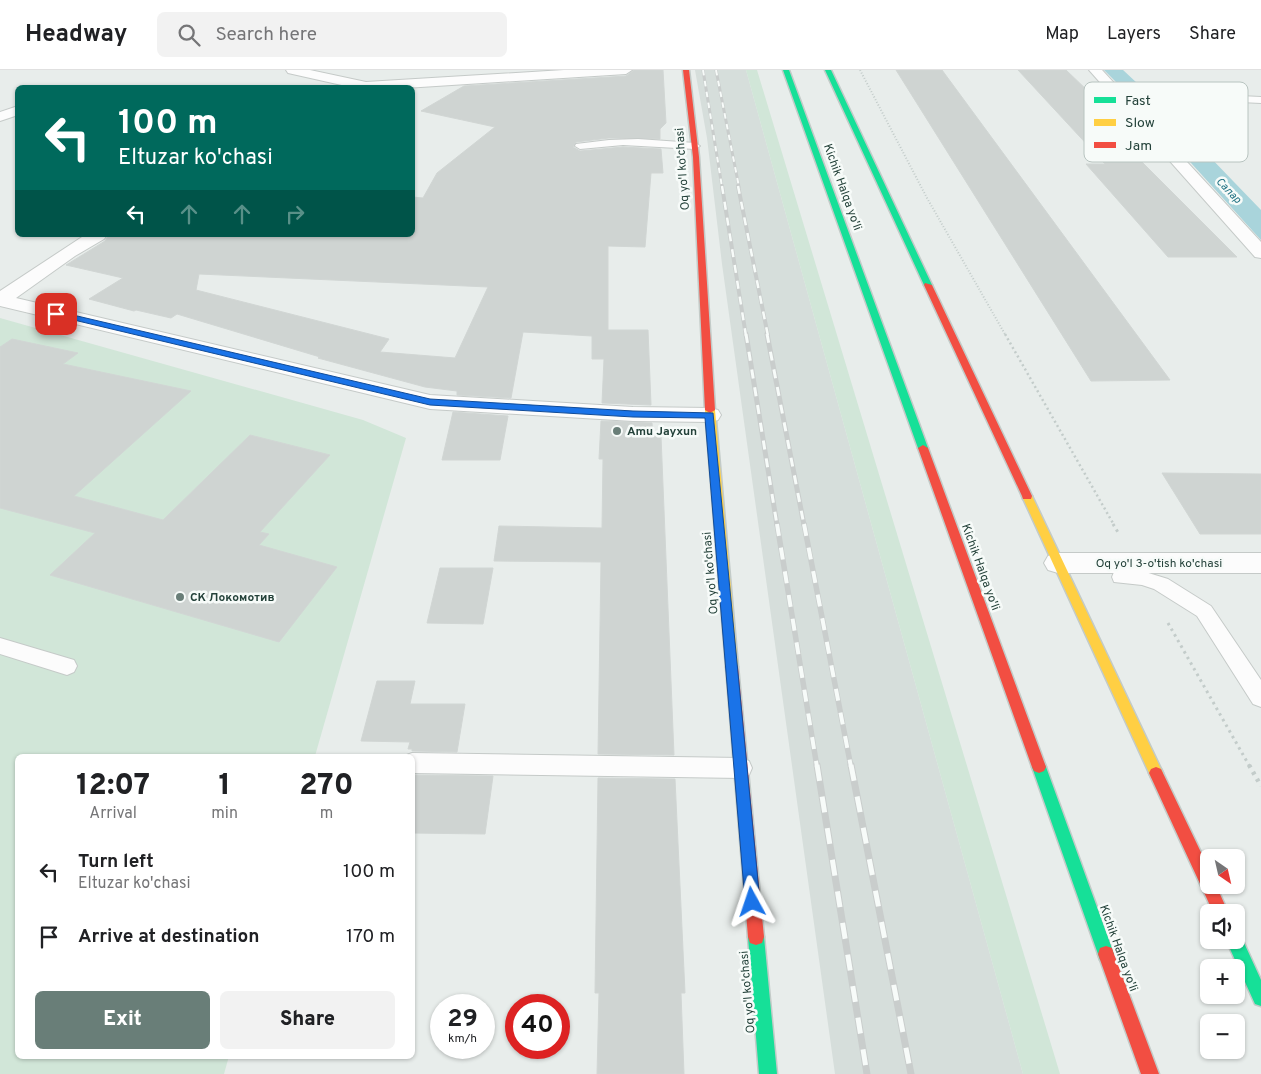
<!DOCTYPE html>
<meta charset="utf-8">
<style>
:root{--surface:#fff;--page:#f2f2f2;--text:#202124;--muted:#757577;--line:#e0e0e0;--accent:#697e78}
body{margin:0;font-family:Overpass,sans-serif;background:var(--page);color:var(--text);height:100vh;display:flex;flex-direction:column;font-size:19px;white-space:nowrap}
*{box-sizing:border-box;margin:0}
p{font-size:16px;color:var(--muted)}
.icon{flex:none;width:28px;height:28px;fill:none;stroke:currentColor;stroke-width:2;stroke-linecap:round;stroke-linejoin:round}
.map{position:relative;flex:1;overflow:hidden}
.drawer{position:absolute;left:15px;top:684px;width:400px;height:305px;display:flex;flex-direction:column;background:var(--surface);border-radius:8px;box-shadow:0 1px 4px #0004}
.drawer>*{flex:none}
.hud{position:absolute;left:15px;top:15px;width:400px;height:152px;border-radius:8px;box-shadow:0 1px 4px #0004;background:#00695c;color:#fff;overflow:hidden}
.needle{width:32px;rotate:146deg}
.controls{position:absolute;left:1200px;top:779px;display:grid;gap:10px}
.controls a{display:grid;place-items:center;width:45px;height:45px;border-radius:8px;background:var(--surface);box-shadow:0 1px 4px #0004;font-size:25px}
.speed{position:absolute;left:430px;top:924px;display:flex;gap:10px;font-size:25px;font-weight:700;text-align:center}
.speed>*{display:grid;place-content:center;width:65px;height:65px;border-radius:50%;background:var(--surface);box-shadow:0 1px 4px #0004;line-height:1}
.speed small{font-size:12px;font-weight:400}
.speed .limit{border:8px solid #d22;background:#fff;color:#111}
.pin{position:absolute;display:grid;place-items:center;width:42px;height:42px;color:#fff;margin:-21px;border-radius:10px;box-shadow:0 2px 8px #0006}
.me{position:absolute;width:55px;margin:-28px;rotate:355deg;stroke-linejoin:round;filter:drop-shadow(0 0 4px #0008)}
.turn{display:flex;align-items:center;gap:18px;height:105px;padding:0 20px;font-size:22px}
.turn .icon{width:65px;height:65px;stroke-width:2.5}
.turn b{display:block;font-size:35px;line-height:42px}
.lanes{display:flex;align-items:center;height:48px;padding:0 20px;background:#0003;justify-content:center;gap:25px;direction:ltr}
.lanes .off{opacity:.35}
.eta{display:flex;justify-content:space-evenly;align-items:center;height:85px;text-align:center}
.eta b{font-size:30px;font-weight:800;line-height:35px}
.action{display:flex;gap:10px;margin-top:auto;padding:10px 20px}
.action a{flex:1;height:58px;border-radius:8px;background:var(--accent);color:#fff;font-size:20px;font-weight:800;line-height:58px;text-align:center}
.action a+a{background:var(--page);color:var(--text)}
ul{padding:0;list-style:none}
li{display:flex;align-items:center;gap:15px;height:65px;padding:0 20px}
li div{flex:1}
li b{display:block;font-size:19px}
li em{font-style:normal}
header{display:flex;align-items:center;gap:30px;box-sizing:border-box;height:70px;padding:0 25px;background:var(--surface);border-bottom:1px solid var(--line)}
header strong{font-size:24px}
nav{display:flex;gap:28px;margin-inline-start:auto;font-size:18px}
.search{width:350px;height:45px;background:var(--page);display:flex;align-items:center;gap:12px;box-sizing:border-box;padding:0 18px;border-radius:8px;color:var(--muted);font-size:19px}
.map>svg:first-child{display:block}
.built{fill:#d6dedb}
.green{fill:#d1e6d8}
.water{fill:#a9d4db}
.building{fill:#cfd4d2;stroke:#d1d6d4;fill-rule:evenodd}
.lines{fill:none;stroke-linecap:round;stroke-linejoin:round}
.lane-casing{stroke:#c5cac8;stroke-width:2}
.street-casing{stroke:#c5cac8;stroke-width:2}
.fast-casing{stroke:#c3cbc8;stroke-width:3}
.slow-casing{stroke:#c3cbc8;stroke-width:3}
.jam-casing{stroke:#c3cbc8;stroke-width:3}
.path-far3{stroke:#c3ccca;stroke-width:2;stroke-dasharray:1 2;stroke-linecap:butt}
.path-far2{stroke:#c3ccca;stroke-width:2.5;stroke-dasharray:2 3;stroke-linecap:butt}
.path-far1{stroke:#c3ccca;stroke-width:3;stroke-dasharray:2.5 4;stroke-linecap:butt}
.path{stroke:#c3ccca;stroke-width:4.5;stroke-dasharray:3 5;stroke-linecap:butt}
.lane{fill:#fcfcfc;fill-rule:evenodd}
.street{fill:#fcfcfc;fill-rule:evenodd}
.fast{fill:#16e098;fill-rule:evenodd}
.slow{fill:#ffcf43;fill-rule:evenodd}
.jam{fill:#f24e42;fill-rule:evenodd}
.rail-far4-casing{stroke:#c9cdcc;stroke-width:3}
.rail-far3-casing{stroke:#c9cdcc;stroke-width:4}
.rail-far2-casing{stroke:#c9cdcc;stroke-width:5}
.rail-far1-casing{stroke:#c9cdcc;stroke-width:5.5}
.rail-casing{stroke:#c9cdcc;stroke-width:7}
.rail-far4{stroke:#f7fbf9;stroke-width:2;stroke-dasharray:5.5;stroke-linecap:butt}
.rail-far3{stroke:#f7fbf9;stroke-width:2.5;stroke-dasharray:8;stroke-linecap:butt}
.rail-far2{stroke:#f7fbf9;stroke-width:3;stroke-dasharray:9;stroke-linecap:butt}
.rail-far1{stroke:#f7fbf9;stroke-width:4;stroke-dasharray:12;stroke-linecap:butt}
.rail{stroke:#f7fbf9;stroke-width:5;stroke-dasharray:16;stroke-linecap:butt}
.route{fill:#1a73e8;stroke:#114b97}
.poi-dot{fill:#697e78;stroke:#f7fbf9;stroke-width:2}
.labels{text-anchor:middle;stroke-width:5;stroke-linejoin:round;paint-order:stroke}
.far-water-label{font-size:11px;font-style:italic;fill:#1c6f80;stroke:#f7fbf9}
.street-label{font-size:12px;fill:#24423a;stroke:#f7fbf9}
.poi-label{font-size:12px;font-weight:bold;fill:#24423a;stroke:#f7fbf9;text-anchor:start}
.key{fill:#f7fbf9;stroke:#b8c4c0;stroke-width:1}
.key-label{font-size:14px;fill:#24423a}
</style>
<header>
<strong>Headway</strong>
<div class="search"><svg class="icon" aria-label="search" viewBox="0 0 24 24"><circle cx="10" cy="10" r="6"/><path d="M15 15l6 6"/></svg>Search here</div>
<nav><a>Map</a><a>Layers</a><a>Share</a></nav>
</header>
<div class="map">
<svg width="1261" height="1004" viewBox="0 0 1261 1004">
<rect width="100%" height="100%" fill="#e8edeb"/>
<!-- built -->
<path class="built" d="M695,0H746L1023,1004H835L722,194L707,68Z"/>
<!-- green -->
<path class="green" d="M746,0H757L1060,1004H1023Z
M0,248L363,350L406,368L315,686H18V986H229L224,1004H0Z"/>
<!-- water -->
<path class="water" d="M1104,0H1123L1152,27L1261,140V170L1132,28Z"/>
<!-- building -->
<path class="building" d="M634,0H663L666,53L660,59V69L609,68L576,72L573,77L580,81L623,77L661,79L663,103H651L645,177L608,176V260H648L651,335L602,333L604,289H592V266L523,262L511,328L457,325V321L425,317L318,288L320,287L177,244L171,248L136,240L134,241L89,229L123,208L66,195L105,171L109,165H412V127L423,128L437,103L495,57L421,41L464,16L626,6ZM199,204L488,217L455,288L380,282L389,269L196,220Z
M896,0H942L1170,310L1091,311Z
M1018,0H1066L1112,44H1094L1237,187H1168L1086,94H1105Z
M12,269L78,283L63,294L191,321L74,426L163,450L250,365L330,385L260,462L269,464L259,475L337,497L279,572L50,505L95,463L0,438V277Z
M453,342L508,346L500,390H442Z
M601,351L652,353L653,366H661L674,685L598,684L601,492L494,491L499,456L602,458L603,389H599Z
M1162,403L1261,404V464H1200Z
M440,498H493L483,554L427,553Z
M377,611H415L410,634H465L457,682L412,681V679H408L410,672L361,671Z
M412,705L493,706L485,764L412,763Z
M598,708L675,709L685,923H681L684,1004H597L599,923H595Z"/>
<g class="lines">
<!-- lane casing -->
<g class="lane-casing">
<path id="lane" d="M1210,20L1240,26L1261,27V33L1240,32L1207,25L1205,23Z
M638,69L695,73L700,76L695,79L623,75L580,79L575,76L576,74L609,70Z
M1121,500L1142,501L1168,509L1211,536L1261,610V637L1253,634L1197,546L1154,519L1142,515L1114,512L1112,507L1114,502Z
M0,568L74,590L77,596L74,602L67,605L0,584Z
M412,683L741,688L749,691L752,698L749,705L741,708L412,703V686H404Z"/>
</g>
<!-- street casing -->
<g class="street-casing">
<path id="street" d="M286,0H310L366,12L564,0H632L626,4L405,18H355L288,3Z
M1089,0H1102L1261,172V188L1255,187Z
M18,36V45L0,51V42Z
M85,165H107L104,169L75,186L16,228L430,325L633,337L710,338L718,340L721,345L718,350L710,352L633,351L430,339L0,236V221Z
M1058,483H1261V503H1058L1048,500L1044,493L1048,486Z"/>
</g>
<!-- fast casing -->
<g class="fast-casing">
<path id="fast" d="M783,0H789L928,378L926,380H920L918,378Z
M825,0H831L932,215L931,217L924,215Z
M1039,691L1044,693L1046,697L1114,884L1112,890L1106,892L1100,890L1098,884L1032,697L1034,693Z
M756,859L762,861L764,867L777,1004H759L748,867L750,861Z
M1236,863L1240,864L1261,910V936L1255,934L1226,870H1236Z"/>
</g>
<!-- slow casing -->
<g class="slow-casing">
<path id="slow" d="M710,337L715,340L738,597L736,601L732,602L728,601L726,597L705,340Z
M1027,422L1032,426L1161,699L1163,703L1161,707L1156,709L1151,707L1022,426Z"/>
</g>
<!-- jam casing -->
<g class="jam-casing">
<path id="jam" d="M683,0H689L699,87L715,340L710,343L705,340L693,87Z
M925,213L932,215L1032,426L1031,429H1023L1022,426L924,215Z
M923,375L928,378L1046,697L1044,701L1039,703L1034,701L1032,697L918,378Z
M732,592L736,593L738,597L764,867L762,873L756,875L750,873L748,867L726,597L728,593Z
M1156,697L1161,699L1209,799V815H1216L1228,842H1213L1149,703L1151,699Z
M1106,876L1112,878L1114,884L1159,1004H1141L1098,884L1100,878Z"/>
</g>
<!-- path-far3 -->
<path class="path-far3" d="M860,0L927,128L1006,266"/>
<!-- path-far2 -->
<path class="path-far2" d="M1005,264L1114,455"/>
<!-- path-far1 -->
<path class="path-far1" d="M1113,454L1119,464
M1168,553L1250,697"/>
<!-- path -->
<path class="path" d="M1249,695L1261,716"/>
<!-- lane -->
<use href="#lane" class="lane"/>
<!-- street -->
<use href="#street" class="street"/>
<!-- fast -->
<use href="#fast" class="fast"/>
<!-- slow -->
<use href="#slow" class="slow"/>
<!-- jam -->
<use href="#jam" class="jam"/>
<!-- rail-far4 casing -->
<g class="rail-far4-casing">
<path id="rail-far4" d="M703,0L722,117
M716,0L739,117"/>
</g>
<!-- rail-far3 casing -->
<g class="rail-far3-casing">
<path id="rail-far3" d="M722,116L746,266
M738,116L768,266"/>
</g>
<!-- rail-far2 casing -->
<g class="rail-far2-casing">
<path id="rail-far2" d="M746,264L777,455
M767,264L804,455"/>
</g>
<!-- rail-far1 casing -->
<g class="rail-far1-casing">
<path id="rail-far1" d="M777,454L817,697
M804,454L851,697"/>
</g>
<!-- rail casing -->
<g class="rail-casing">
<path id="rail" d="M817,695L867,1004
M851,695L911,1004"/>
</g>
<!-- rail-far4 -->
<use href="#rail-far4" class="rail-far4"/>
<!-- rail-far3 -->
<use href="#rail-far3" class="rail-far3"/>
<!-- rail-far2 -->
<use href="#rail-far2" class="rail-far2"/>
<!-- rail-far1 -->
<use href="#rail-far1" class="rail-far1"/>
<!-- rail -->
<use href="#rail" class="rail"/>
</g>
<!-- route -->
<path class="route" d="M56,241L430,329L633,341L713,343L760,832L758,837L752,840L747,837L745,832L705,348L633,347L430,335L53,245L52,244Z"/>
<!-- markers -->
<g class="poi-dot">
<circle cx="617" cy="361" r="5"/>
<circle cx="180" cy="527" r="5"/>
</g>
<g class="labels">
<!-- far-water labels -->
<g class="far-water-label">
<text transform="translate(1229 120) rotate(46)" y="4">Салар</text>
</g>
<!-- street labels -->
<g class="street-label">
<text transform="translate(682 99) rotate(-94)" y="4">Oq yo'l ko'chasi</text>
<text transform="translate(843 117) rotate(70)" y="4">Kichik Halqa yo'li</text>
<text x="1159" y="497">Oq yo'l 3-o'tish ko'chasi</text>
<text transform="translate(981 497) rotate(70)" y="4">Kichik Halqa yo'li</text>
<text transform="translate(710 503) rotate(-95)" y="4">Oq yo'l ko'chasi</text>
<text transform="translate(1119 878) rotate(70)" y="4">Kichik Halqa yo'li</text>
<text transform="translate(747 922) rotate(-95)" y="4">Oq yo'l ko'chasi</text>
</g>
<!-- poi labels -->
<g class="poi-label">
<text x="627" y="365">Amu Jayxun</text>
<text x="190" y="531">СК Локомотив</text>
</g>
</g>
<!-- legend -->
<rect x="1084" y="12" width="164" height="80" rx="8" class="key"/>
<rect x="1094" y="27" width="22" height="6" fill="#16e098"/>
<rect x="1094" y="49" width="22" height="7" fill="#ffcf43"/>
<rect x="1094" y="72" width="22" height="6" fill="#f24e42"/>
<g class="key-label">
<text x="1125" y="35">Fast</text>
<text x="1125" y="57">Slow</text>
<text x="1125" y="80">Jam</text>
</g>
</svg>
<div class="controls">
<a><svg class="needle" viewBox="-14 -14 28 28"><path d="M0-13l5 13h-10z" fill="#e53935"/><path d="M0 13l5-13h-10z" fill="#757577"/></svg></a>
<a><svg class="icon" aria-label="sound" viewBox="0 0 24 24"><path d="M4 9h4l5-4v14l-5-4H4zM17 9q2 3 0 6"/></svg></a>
<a>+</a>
<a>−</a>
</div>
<div class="speed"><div>29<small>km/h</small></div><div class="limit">40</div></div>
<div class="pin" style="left:56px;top:244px;background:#d93025"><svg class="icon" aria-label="arrive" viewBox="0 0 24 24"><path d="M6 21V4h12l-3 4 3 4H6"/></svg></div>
<svg class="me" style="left:752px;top:832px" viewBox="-20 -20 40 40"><path d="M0-17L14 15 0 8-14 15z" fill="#1a73e8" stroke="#fff" stroke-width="4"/></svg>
<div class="hud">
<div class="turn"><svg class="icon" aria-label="left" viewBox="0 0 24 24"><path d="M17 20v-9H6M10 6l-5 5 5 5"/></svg><div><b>100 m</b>Eltuzar ko'chasi</div></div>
<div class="lanes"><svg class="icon" aria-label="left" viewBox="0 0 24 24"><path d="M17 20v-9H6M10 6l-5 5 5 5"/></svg><svg class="icon off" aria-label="ahead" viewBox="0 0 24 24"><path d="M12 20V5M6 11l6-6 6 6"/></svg><svg class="icon off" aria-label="ahead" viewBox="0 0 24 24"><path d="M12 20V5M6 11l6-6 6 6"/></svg><svg class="icon off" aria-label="right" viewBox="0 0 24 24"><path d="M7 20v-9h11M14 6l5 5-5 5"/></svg></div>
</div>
<section class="drawer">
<div class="eta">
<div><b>12:07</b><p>Arrival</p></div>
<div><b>1</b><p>min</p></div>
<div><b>270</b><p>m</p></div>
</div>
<ul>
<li><svg class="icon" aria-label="left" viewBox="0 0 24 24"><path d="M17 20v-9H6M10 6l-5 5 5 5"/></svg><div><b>Turn left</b><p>Eltuzar ko'chasi</p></div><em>100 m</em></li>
<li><svg class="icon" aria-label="arrive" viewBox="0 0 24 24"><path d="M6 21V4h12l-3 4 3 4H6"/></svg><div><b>Arrive at destination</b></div><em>170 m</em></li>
</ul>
<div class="action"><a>Exit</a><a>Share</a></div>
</section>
</div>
